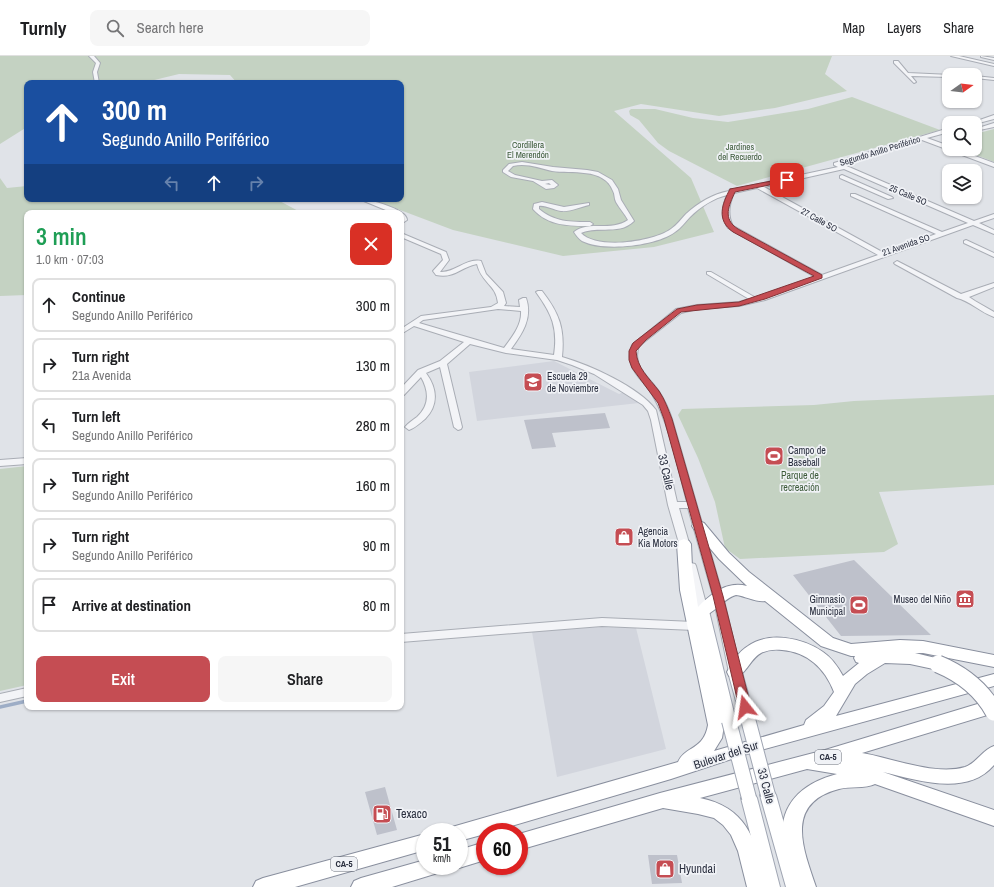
<!DOCTYPE html>
<meta charset="utf-8">
<style>
:root{--surface:#fff;--page:#f6f6f6;--text:#202124;--muted:#757577;--line:#e0e0e0;--accent:#c54d53}
body{margin:0;font-family:"Archivo Narrow",sans-serif;background:var(--page);color:var(--text);height:100vh;display:flex;flex-direction:column;font-size:15px;white-space:nowrap}
*{box-sizing:border-box;margin:0}
p{font-size:13px;color:var(--muted)}
.icon{flex:none;width:22px;height:22px;fill:none;stroke:currentColor;stroke-width:2;stroke-linecap:round;stroke-linejoin:round}
.map{position:relative;flex:1;overflow:hidden}
.details{position:absolute;left:24px;top:154px;width:380px;height:500px;display:flex;flex-direction:column;background:var(--surface);border-radius:8px;box-shadow:0 1px 3px #0004}
.details>*{flex:none}
.banner{position:absolute;left:24px;top:24px;width:380px;height:122px;border-radius:8px;box-shadow:0 1px 3px #0004;background:#1a4fa0;color:#fff;overflow:hidden}
.needle{width:26px;rotate:76deg}
.tools{position:absolute;left:942px;top:12px;display:grid;gap:8px}
.tools a{display:grid;place-items:center;width:40px;height:40px;border-radius:8px;background:var(--surface);box-shadow:0 1px 3px #0004;font-size:20px}
.speed{position:absolute;left:416px;top:767px;display:flex;gap:8px;font-size:20px;font-weight:700;text-align:center}
.speed>*{display:grid;place-content:center;width:52px;height:52px;border-radius:50%;background:var(--surface);box-shadow:0 1px 3px #0004;line-height:1}
.speed small{font-size:10px;font-weight:400}
.speed .limit{border:6px solid #d22;background:#fff;color:#111}
.pin{position:absolute;display:grid;place-items:center;width:34px;height:34px;color:#fff;margin:-17px;border-radius:8px;box-shadow:0 2px 6px #0006}
.me{position:absolute;width:44px;margin:-22px;rotate:345deg;stroke-linejoin:round;filter:drop-shadow(0 0 3px #0008)}
.turn{display:flex;align-items:center;gap:14px;height:84px;padding:0 12px;font-size:18px}
.turn .icon{width:52px;height:52px;stroke-width:2.5}
.turn b{display:block;font-size:28px;line-height:34px}
.lanes{display:flex;align-items:center;height:38px;padding:0 12px;background:#0003;justify-content:center;gap:20px;direction:ltr}
.lanes .off{opacity:.35}
.round{display:grid;place-items:center;flex:none;width:42px;height:42px;border-radius:8px;background:var(--page)}
.summary{display:flex;align-items:center;justify-content:space-between;height:68px;padding:0 12px}
h1{font-size:24px;font-weight:600;line-height:30px;color:#1e9e55}
.cta{display:flex;gap:8px;margin-top:auto;padding:8px 12px}
.cta a{flex:1;height:46px;border-radius:8px;background:var(--accent);color:#fff;font-size:16px;font-weight:600;line-height:46px;text-align:center}
.cta a+a{background:var(--page);color:var(--text)}
ul{padding:0;list-style:none}
li{display:flex;align-items:center;gap:12px;height:54px;margin:0 8px 6px;padding:0 4px;border:2px solid var(--line);border-radius:8px}
li div{flex:1}
li b{display:block;font-size:15px}
li em{font-style:normal}
header{display:flex;align-items:center;gap:24px;box-sizing:border-box;height:56px;padding:0 20px;background:var(--surface);border-bottom:1px solid var(--line)}
header strong{font-size:19px}
nav{display:flex;gap:22px;margin-inline-start:auto;font-size:14px}
.search{width:280px;height:36px;background:var(--page);display:flex;align-items:center;gap:10px;box-sizing:border-box;padding:0 14px;border-radius:8px;color:var(--muted);font-size:15px}
.map>svg:first-child{display:block}
.built{fill:#d2d5dd}
.green{fill:#c4d2c2}
.lines{fill:none;stroke-linecap:round;stroke-linejoin:round}
.stream{stroke:#9dadc6;stroke-width:3.5}
.building{fill:#bec1cb}
.minor-casing{stroke:#a9adb5;stroke-width:2}
.major-casing{stroke:#a0a6b3;stroke-width:2}
.highway-casing{stroke:#898f9e;stroke-width:2}
.minor{fill:#f3f4f7;fill-rule:evenodd}
.major{fill:#fff;fill-rule:evenodd}
.highway{fill:#fff;fill-rule:evenodd}
.major-bridge-casing{stroke:#a0a6b3;stroke-width:16;stroke-linecap:butt}
.highway-bridge-casing{stroke:#898f9e;stroke-width:19;stroke-linecap:butt}
.major-bridge{stroke:#fff;stroke-width:14}
.highway-bridge{stroke:#fff;stroke-width:17}
.route{fill:#c54d53;stroke:#803236}
.labels{text-anchor:middle;stroke-width:3.5;stroke-linejoin:round;paint-order:stroke}
.far-park-label{font-size:9px;fill:#3b5938;stroke:#f0f2f6}
.far-street-label{font-size:9px;fill:#2a2f3f;stroke:#f0f2f6}
.shield{fill:#f0f2f6;stroke:#656a76;stroke-width:1}
.shield-label{font-size:9px;font-weight:bold;fill:#2a2f3f}
.poi-label{font-size:10px;fill:#2a2f3f;stroke:#f0f2f6;text-anchor:start}
.park-label{font-size:10px;fill:#3b5938;stroke:#f0f2f6}
.near-street-label{font-size:12px;fill:#2a2f3f;stroke:#f0f2f6}
.near-poi-label{font-size:12px;fill:#2a2f3f;stroke:#f0f2f6;text-anchor:start}
</style>
<header>
<strong>Turnly</strong>
<div class="search"><svg class="icon" aria-label="search" viewBox="0 0 24 24"><circle cx="10" cy="10" r="6"/><path d="M15 15l6 6"/></svg>Search here</div>
<nav><a>Map</a><a>Layers</a><a>Share</a></nav>
</header>
<div class="map">
<svg width="994" height="831" viewBox="0 0 994 831">
<rect width="100%" height="100%" fill="#e0e3e8"/>
<!-- built -->
<path class="built" d="M554,305L619,338L626,335L639,347L477,365L469,316Z
M600,571L636,572L666,693L557,721L532,576Z"/>
<!-- green -->
<path class="green" d="M0,0H832L825,18L847,35L775,52L719,60L641,48L614,55L691,122L714,176L654,191L563,200L453,174L371,143H401V27H237L230,19L179,18L142,27H27V71L0,88Z
M852,41L940,74L737,130L669,95L658,87L639,64L630,59L629,55L631,53H655L693,62L728,66L808,53Z
M994,73V106L961,93H975V78Z
M0,122L7,132L27,130V143H276L302,157H27V239L0,240Z
M994,339V429L879,436L898,488L884,496L740,503L725,492L715,446L698,402L678,359L682,353L814,349L854,345Z
M27,410V629L0,635V413Z"/>
<g class="lines">
<!-- stream -->
<path class="stream" d="M0,651L27,645"/>
</g>
<!-- building -->
<path class="building" d="M605,357L610,372L552,377L556,391L532,393L524,364Z
M854,504L931,579L841,580L793,519Z
M385,731L397,774L377,779L365,736Z
M648,799H677L682,827L652,828Z"/>
<g class="lines">
<!-- minor casing -->
<g class="minor-casing">
<path id="minor" d="M89,0H94L100,7L97,16L99,27H95L93,16L96,7Z
M951,0H959L994,8V10Z
M981,0L994,2V4L981,1Z
M894,5H898L908,17L951,19H949V21L911,20L916,26L914,27L894,7Z
M975,20L994,22V24L975,22Z
M994,59V63L975,68V67H971Z
M994,67V71L975,75V73Z
M949,72V76L927,82L949,90V93H956L994,107V111L922,84L842,108L974,165L994,158V162L979,167L994,174V178L973,169L765,244L739,250L697,253L681,257L639,290C631,311 650,321 660,337C665,345 669,354 672,363L723,540L741,616L739,619L735,620L731,619L729,616L713,540L688,452H679L691,494L689,496H683L681,494L668,449L651,364L648,355L643,349L594,318L572,309L557,304L506,297L470,288L447,308L462,371L461,373L458,374L454,371L440,311L426,317C437,332 439,349 425,363C420,367 415,372 409,374L405,371C408,367 413,364 417,361C430,349 429,335 421,321L404,339H401V332L418,314L440,305L464,286L414,270L401,278V273L421,260L491,251L498,247C496,228 482,228 477,208C461,211 454,223 436,219L433,215L443,204L441,198L401,181V177L446,196L449,204L440,216C455,217 466,202 481,205L486,218L503,236L506,247L504,250L520,251L519,244L523,242H526C533,262 522,278 511,293L554,299C558,272 552,258 536,236L538,235H542C559,257 565,272 562,301C590,309 639,331 656,354L677,446H687C678,413 670,369 653,340C643,322 623,313 632,289L676,253L697,249L739,246L749,243L707,218V216H711L756,242L815,221L728,172C721,161 722,151 727,139C714,142 700,151 690,161C685,166 681,172 675,176C656,190 604,196 582,185C579,183 576,179 574,176C589,164 611,176 628,164C625,158 620,153 616,146C614,142 615,138 613,135C604,111 571,118 552,115C539,112 527,107 513,110L508,115L515,119L542,125L552,124L558,129L554,132L546,133L533,125L511,121L503,116V114L509,108L522,106L553,111L587,114L598,116L612,124L618,133L621,144L634,165C619,180 598,169 581,177C597,194 653,186 671,173C677,169 681,163 686,158C698,147 713,138 729,135L730,133H735L838,111L834,109V107ZM844,113L968,167L942,176L855,138H851V140L936,178L884,197L764,131ZM549,127L551,129L545,128ZM757,132L878,199L822,219L733,170C727,159 729,148 734,137ZM498,253L521,255C522,269 512,281 504,292L419,267L423,264Z
M842,119L892,141L893,142L888,143L840,122V120Z
M359,143C369,143 407,153 407,164L401,168V157H393Z
M542,146L564,151L589,147V149C580,151 570,156 561,155C553,154 546,149 539,150V153C554,166 571,166 590,166L593,168L590,170C569,170 548,170 533,153L534,148Z
M966,184L994,197V201L964,187V185Z
M897,205L961,238L994,227V231L969,241L975,245L994,256V261C982,257 968,244 957,242L895,208L894,207Z
M27,402V408L0,410V404Z
M691,507L695,508L696,510L708,555L707,558H699L698,555L686,510L687,508Z
M602,562L694,566L698,567L699,570L698,573L694,574L602,570L401,586V578Z
M27,632V640L0,646V638Z"/>
</g>
<!-- major casing -->
<g class="major-casing">
<path id="major" d="M703,550L708,552L709,555L736,665L734,669L729,671L724,669L722,665L697,555L698,552Z
M735,611L740,612L742,616L755,663L753,667L748,669L743,667L741,663L728,616L730,612Z
M768,732L773,734L776,739L802,831H786L760,739L763,734Z
M749,735L754,737L757,742L780,831H764L741,742L744,737Z"/>
</g>
<!-- highway casing -->
<g class="highway-casing">
<path id="highway" d="M699,465L704,467L729,497L749,516L833,582L851,588L900,584L923,585L994,599V611L923,597H915L944,604L946,608L944,612L938,614L910,608L885,607L867,618L855,628L836,660L994,618V630L750,697L671,723L491,776H485V778L459,785V776H450L452,771L678,706C685,690 704,694 708,669L680,534L677,488L679,485L684,483L689,485L691,488L692,511L698,551C712,537 727,525 747,530L719,503L694,473L692,470L694,467ZM736,539C745,540 758,547 765,545L821,590L851,600H855L854,602L856,606L859,607L843,620C838,611 832,602 823,596C803,582 769,575 748,590C738,596 732,607 727,616L729,620C745,625 748,604 761,597C767,594 775,593 782,594C807,596 825,612 834,636L824,650L806,664L804,669L714,695L722,682L724,669L700,560C711,562 723,542 736,539Z
M994,643V657L862,697C892,702 935,720 965,711C977,707 982,694 994,690V709C967,741 917,724 883,716L994,754V770L875,728C865,733 850,730 839,733C784,747 803,793 816,831H796C792,816 785,802 783,786C778,748 803,727 837,718L807,713L700,742C750,752 756,788 767,831H747L738,795L731,779L723,769L714,762L698,758L663,752L519,794V778L660,737L825,694Z
M425,778V794L295,831H253L256,825L263,822Z
M485,786V804L459,812L455,810H459V794Z
M425,804V810H444L441,816L392,831H351L354,825L361,822Z"/>
</g>
<!-- minor -->
<use href="#minor" class="minor"/>
<!-- major -->
<use href="#major" class="major"/>
<!-- highway -->
<use href="#highway" class="highway"/>
<!-- major-bridge casing -->
<g class="major-bridge-casing">
<path id="major-bridge" d="M748,663L768,739
M729,665L749,742"/>
</g>
<!-- highway-bridge casing -->
<g class="highway-bridge-casing">
<path id="highway-bridge" d="M938,608C962,618 981,632 994,656"/>
</g>
<!-- major-bridge -->
<use href="#major-bridge" class="major-bridge"/>
<!-- highway-bridge -->
<use href="#highway-bridge" class="highway-bridge"/>
</g>
<!-- route -->
<path class="route" d="M787,122L790,124L789,125L735,136C729,149 722,163 738,173L822,219V222L765,243L739,250L681,256L646,284L636,295C637,312 649,322 659,335C665,344 668,353 672,363L723,540L751,651L749,654L745,656L741,654L739,651L713,540L664,363L658,347L632,312L629,304V295L633,287L677,253L697,249L739,246L814,220L733,176C716,164 722,148 730,133Z"/>
<!-- icons -->
<defs>
<g id="school-square" transform="scale(1)"><rect x="-9" y="-9" width="18" height="18" rx="4" fill="#c54d53" stroke="#f0f2f6"/><path d="M0-5L7-2L0 1L-7-2ZM-4 1L0 2.5L4 1V4Q0 6-4 4Z" fill="#fff"/></g>
<g id="stadium-square" transform="scale(1)"><rect x="-9" y="-9" width="18" height="18" rx="4" fill="#c54d53" stroke="#f0f2f6"/><path d="M0-5a6.5 5 0 1 0 0 10a6.5 5 0 1 0 0-10ZM-3.5-1.8h7v3.6h-7Z" fill="#fff"/></g>
<g id="shop-square" transform="scale(1)"><rect x="-9" y="-9" width="18" height="18" rx="4" fill="#c54d53" stroke="#f0f2f6"/><path d="M-5-2.5h2.3a2.7 3.5 0 0 1 5.4 0H5L5.5 6h-11ZM-1.5-2.5h3a1.5 2.3 0 0 0-3 0Z" fill="#fff"/></g>
<g id="museum-square" transform="scale(1)"><rect x="-9" y="-9" width="18" height="18" rx="4" fill="#c54d53" stroke="#f0f2f6"/><path d="M0-6L6-3V-2H-6V-3ZM-5-1h2V3h-2ZM-1-1h2V3h-2ZM3-1h2V3H3ZM-6 4H6V6H-6Z" fill="#fff"/></g>
<g id="fuel-square" transform="scale(1)"><rect x="-9" y="-9" width="18" height="18" rx="4" fill="#c54d53" stroke="#f0f2f6"/><path d="M-5.5-6h7V0h2V4h1.3V-2.5L3-4.5l.8-.8L6-3V5H2.5V1h-1V6h-7ZM-4.2-4.7v3.2H.2V-4.7Z" fill="#fff"/></g>
</defs>
<g fill-rule="evenodd">
<use href="#school-square" x="533" y="326"/>
<use href="#stadium-square" x="774" y="400"/>
<use href="#shop-square" x="624" y="481"/>
<use href="#museum-square" x="965" y="543"/>
<use href="#stadium-square" x="859" y="549"/>
<use href="#fuel-square" x="382" y="758"/>
<use href="#shop-square" x="665" y="813"/>
</g>
<g class="labels">
<!-- far-park labels -->
<g class="far-park-label">
<text x="528" y="92">Cordillera<tspan x="528" dy="10">El Merendón</tspan></text>
<text x="740" y="94">Jardines<tspan x="740" dy="10">del Recuerdo</tspan></text>
</g>
<!-- far-street labels -->
<g class="far-street-label">
<text transform="translate(880 95) rotate(-17)" y="3">Segundo Anillo Periférico</text>
<text transform="translate(908 139) rotate(23)" y="3">25 Calle SO</text>
<text transform="translate(819 164) rotate(29)" y="3">27 Calle SO</text>
<text transform="translate(906 189) rotate(-19)" y="3">21 Avenida SO</text>
</g>
<!-- shield labels -->
<g class="shield">
<rect x="815" y="694" width="26" height="14" rx="3"/>
<rect x="331" y="801" width="26" height="14" rx="3"/>
</g>
<g class="shield-label">
<text x="828" y="704">CA-5</text>
<text x="344" y="811">CA-5</text>
</g>
<!-- poi labels -->
<g class="poi-label">
<text x="547" y="324">Escuela 29<tspan x="547" dy="12">de Noviembre</tspan></text>
<text x="788" y="398">Campo de<tspan x="788" dy="12">Baseball</tspan></text>
<text x="638" y="479">Agencia<tspan x="638" dy="12">Kia Motors</tspan></text>
<text x="845" y="547" text-anchor="end">Gimnasio<tspan x="845" dy="12">Municipal</tspan></text>
<text x="951" y="547" text-anchor="end">Museo del Niño</text>
</g>
<!-- park labels -->
<g class="park-label">
<text x="800" y="423">Parque de<tspan x="800" dy="12">recreación</tspan></text>
</g>
<!-- near-street labels -->
<g class="near-street-label">
<text transform="translate(666 416) rotate(77)" y="4">33 Calle</text>
<text transform="translate(726 699) rotate(-18)" y="4">Bulevar del Sur</text>
<text transform="translate(766 730) rotate(75)" y="4">33 Calle</text>
</g>
<!-- near-poi labels -->
<g class="near-poi-label">
<text x="396" y="762">Texaco</text>
<text x="679" y="817">Hyundai</text>
</g>
</g>
</svg>
<div class="tools">
<a><svg class="needle" viewBox="-14 -14 28 28"><path d="M0-13l5 13h-10z" fill="#e53935"/><path d="M0 13l5-13h-10z" fill="#757577"/></svg></a>
<a><svg class="icon" aria-label="search" viewBox="0 0 24 24"><circle cx="10" cy="10" r="6"/><path d="M15 15l6 6"/></svg></a>
<a><svg class="icon" aria-label="layers" viewBox="0 0 24 24"><path d="M12 4l9 5-9 5-9-5zM3 14l9 5 9-5"/></svg></a>
</div>
<div class="speed"><div>51<small>km/h</small></div><div class="limit">60</div></div>
<div class="pin" style="left:787px;top:124px;background:#d93025"><svg class="icon" aria-label="arrive" viewBox="0 0 24 24"><path d="M6 21V4h12l-3 4 3 4H6"/></svg></div>
<svg class="me" style="left:745px;top:651px" viewBox="-20 -20 40 40"><path d="M0-17L14 15 0 8-14 15z" fill="#c54d53" stroke="#fff" stroke-width="4"/></svg>
<div class="banner">
<div class="turn"><svg class="icon" aria-label="ahead" viewBox="0 0 24 24"><path d="M12 20V5M6 11l6-6 6 6"/></svg><div><b>300 m</b>Segundo Anillo Periférico</div></div>
<div class="lanes"><svg class="icon off" aria-label="left" viewBox="0 0 24 24"><path d="M17 20v-9H6M10 6l-5 5 5 5"/></svg><svg class="icon" aria-label="ahead" viewBox="0 0 24 24"><path d="M12 20V5M6 11l6-6 6 6"/></svg><svg class="icon off" aria-label="right" viewBox="0 0 24 24"><path d="M7 20v-9h11M14 6l5 5-5 5"/></svg></div>
</div>
<section class="details">
<div class="summary"><div><h1>3 min</h1><p>1.0 km · 07:03</p></div><a class="round" style="background:#d93025;color:#fff"><svg class="icon" aria-label="close" viewBox="0 0 24 24"><path d="M6 6l12 12M18 6L6 18"/></svg></a></div>
<ul>
<li><svg class="icon" aria-label="ahead" viewBox="0 0 24 24"><path d="M12 20V5M6 11l6-6 6 6"/></svg><div><b>Continue</b><p>Segundo Anillo Periférico</p></div><em>300 m</em></li>
<li><svg class="icon" aria-label="right" viewBox="0 0 24 24"><path d="M7 20v-9h11M14 6l5 5-5 5"/></svg><div><b>Turn right</b><p>21a Avenida</p></div><em>130 m</em></li>
<li><svg class="icon" aria-label="left" viewBox="0 0 24 24"><path d="M17 20v-9H6M10 6l-5 5 5 5"/></svg><div><b>Turn left</b><p>Segundo Anillo Periférico</p></div><em>280 m</em></li>
<li><svg class="icon" aria-label="right" viewBox="0 0 24 24"><path d="M7 20v-9h11M14 6l5 5-5 5"/></svg><div><b>Turn right</b><p>Segundo Anillo Periférico</p></div><em>160 m</em></li>
<li><svg class="icon" aria-label="right" viewBox="0 0 24 24"><path d="M7 20v-9h11M14 6l5 5-5 5"/></svg><div><b>Turn right</b><p>Segundo Anillo Periférico</p></div><em>90 m</em></li>
<li><svg class="icon" aria-label="arrive" viewBox="0 0 24 24"><path d="M6 21V4h12l-3 4 3 4H6"/></svg><div><b>Arrive at destination</b></div><em>80 m</em></li>
</ul>
<div class="cta"><a>Exit</a><a>Share</a></div>
</section>
</div>
